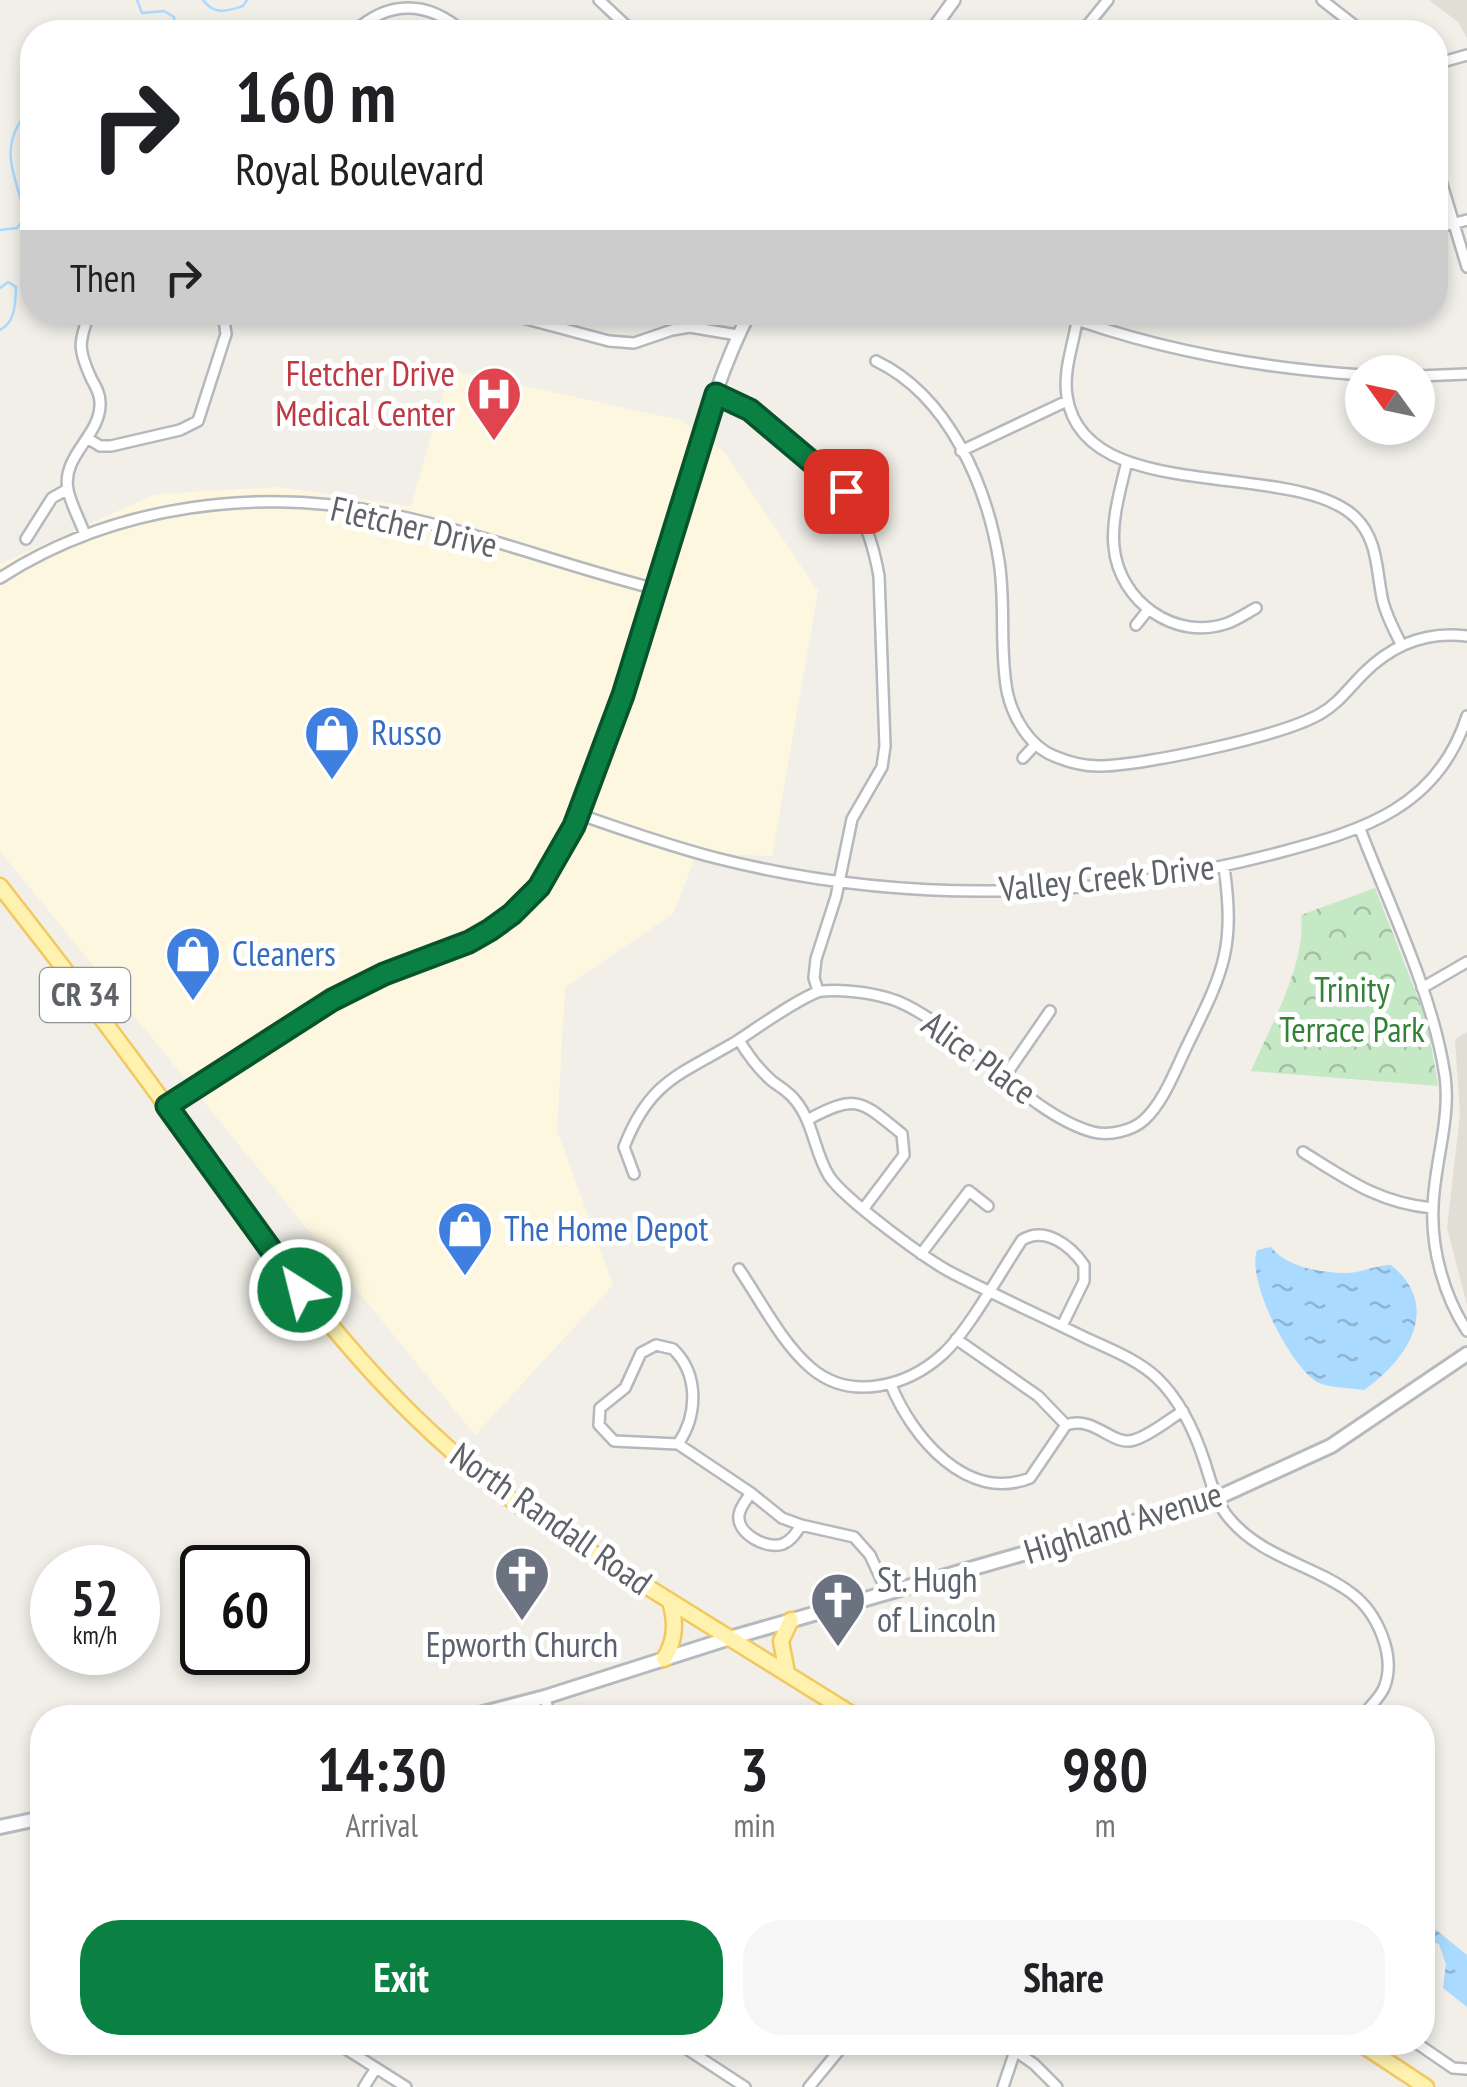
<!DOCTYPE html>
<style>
:root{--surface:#fff;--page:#f6f6f6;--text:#202124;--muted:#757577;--accent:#0b8043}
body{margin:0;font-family:"PT Sans Narrow",sans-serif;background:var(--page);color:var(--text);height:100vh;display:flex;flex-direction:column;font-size:38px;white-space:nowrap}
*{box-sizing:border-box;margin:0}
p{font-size:32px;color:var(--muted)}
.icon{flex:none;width:55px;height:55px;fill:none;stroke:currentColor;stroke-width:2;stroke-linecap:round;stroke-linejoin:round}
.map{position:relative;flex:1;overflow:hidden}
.details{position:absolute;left:30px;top:1705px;width:1405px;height:350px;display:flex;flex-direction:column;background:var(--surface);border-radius:40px;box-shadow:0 5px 15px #0003}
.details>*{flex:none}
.guide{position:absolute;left:20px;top:20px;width:1428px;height:305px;border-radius:40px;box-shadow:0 5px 15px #0003;background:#fff;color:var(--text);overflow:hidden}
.needle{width:65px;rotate:303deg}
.controls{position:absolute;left:1345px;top:355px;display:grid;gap:20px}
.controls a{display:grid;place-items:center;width:90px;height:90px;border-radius:50%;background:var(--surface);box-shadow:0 5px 15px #0003;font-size:50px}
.speed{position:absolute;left:30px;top:1545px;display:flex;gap:20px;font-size:50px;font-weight:700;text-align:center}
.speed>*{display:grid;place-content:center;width:130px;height:130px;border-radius:50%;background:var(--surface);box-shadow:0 5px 15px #0003;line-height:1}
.speed small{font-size:25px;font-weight:400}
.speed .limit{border:5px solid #111;border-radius:15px;background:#fff;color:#111}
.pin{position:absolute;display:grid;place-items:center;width:85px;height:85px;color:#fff;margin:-42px;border-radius:20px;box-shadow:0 5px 15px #0006}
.me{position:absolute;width:110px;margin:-55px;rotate:324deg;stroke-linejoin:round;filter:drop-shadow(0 0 8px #0008)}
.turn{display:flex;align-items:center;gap:35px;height:210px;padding:0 50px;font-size:45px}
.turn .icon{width:130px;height:130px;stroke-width:2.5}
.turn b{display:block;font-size:70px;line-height:85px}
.then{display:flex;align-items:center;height:95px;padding:0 50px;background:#0003;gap:20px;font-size:38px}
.eta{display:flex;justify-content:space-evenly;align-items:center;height:170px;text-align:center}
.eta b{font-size:60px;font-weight:700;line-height:70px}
.action{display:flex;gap:20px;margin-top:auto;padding:20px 50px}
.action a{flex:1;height:115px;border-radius:40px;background:var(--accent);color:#fff;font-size:40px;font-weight:700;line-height:115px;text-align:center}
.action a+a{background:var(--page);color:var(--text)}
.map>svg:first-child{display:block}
.commercial{fill:#fef7e0}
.education{fill:#e1ded6}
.park{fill:url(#park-crowns)}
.water{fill:url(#water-ripples)}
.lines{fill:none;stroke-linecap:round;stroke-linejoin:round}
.stream{stroke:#aadaff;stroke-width:2.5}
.minor-casing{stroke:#b5b8bc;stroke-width:14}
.tertiary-casing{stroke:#b5b8bc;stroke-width:16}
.secondary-casing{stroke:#b6babf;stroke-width:18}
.primary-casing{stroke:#f2c960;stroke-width:19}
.minor{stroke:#fff;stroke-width:9}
.tertiary{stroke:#fff;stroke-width:11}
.secondary{stroke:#fff;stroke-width:12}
.primary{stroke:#fff2af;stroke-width:14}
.route-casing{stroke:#07532c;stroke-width:25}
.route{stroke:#0b8043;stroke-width:18}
.labels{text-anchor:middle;stroke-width:10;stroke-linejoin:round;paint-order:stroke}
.shield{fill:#fff;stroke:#8f9295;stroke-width:2.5}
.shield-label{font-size:32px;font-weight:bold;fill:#5f6368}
.health-label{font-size:35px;fill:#be3a42;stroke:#fff;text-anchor:end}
.street-label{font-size:35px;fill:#5f6368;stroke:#fff}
.shop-label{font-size:35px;fill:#366cbe;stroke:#fff;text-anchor:start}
.park-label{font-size:35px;fill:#348238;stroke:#fff}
.worship-label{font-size:35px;fill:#5b616d;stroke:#fff;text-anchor:start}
</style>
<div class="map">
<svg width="1467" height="2087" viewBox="0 0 1467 2087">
<defs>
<pattern id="park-crowns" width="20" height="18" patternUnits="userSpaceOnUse" patternTransform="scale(2.5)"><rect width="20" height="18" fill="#c5e8c5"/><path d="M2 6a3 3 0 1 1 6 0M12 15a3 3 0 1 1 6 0" fill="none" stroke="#a3c0a4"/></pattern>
<pattern id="water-ripples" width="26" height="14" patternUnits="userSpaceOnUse" patternTransform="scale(2.5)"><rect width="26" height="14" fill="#aadaff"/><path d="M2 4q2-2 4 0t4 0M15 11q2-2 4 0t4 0" fill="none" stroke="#8eb4d2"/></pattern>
</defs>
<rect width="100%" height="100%" fill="#f1efe8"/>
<!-- commercial -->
<path class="commercial" d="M450,370L680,420L725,453L818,591L772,856L697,853L673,914L565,987L557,1130L613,1285L475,1435L0,851V564L156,494L278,487L411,506Z"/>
<!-- education -->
<path class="education" d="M1429,0H1467V38L1458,22Z
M1467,1032V1305L1447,1228L1460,1115L1455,1039Z"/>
<!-- park -->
<path class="park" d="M1375,888L1427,1021L1438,1086L1251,1071C1270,1027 1307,963 1301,915Z"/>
<!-- water -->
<path class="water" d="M1271,1247C1287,1267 1318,1272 1344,1273C1358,1274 1375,1265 1391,1265C1443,1307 1407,1360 1364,1390C1351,1388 1328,1388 1317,1382C1290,1366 1246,1280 1257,1250Z
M1423,1912L1435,1929L1467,1955V2007L1443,1988L1446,1964L1439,1944L1423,1938Z"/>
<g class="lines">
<!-- stream -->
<path class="stream" d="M137,0L142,13L164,11L174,17V32
M203,0C215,16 227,11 243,6L247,0
M0,230L17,228L24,219C22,186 0,161 17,127C22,119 25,114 32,110
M0,288L8,282L16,287C15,304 16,321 0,330"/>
<!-- minor casing -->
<g class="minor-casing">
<path id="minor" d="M599,0L633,32
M1322,0L1363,32
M354,32C388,0 428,0 463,32
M1082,32L1108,0
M1435,64L1467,55
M1435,161L1467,267
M1435,228L1467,220
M500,312L609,341L634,343L672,330L690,327L737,335
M1055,312C1153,349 1258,368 1362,375
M1077,321C1073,346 1063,371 1067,396C1083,508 1293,458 1355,517C1379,540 1376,572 1383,602C1387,617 1394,630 1401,644
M876,361C949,396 987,486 999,561C1006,604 999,648 1007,691C1012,716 1029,746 1054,756C1068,762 1083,766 1098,766C1143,766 1282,736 1320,714C1338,704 1349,688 1364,673C1392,645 1427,631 1467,636
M1418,376L1467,374
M715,394C754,411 819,457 845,491C864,514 874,548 879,576L885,746L882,767L852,819L836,897L816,959L814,978L818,991
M87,438L100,446H111L180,430L198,421L226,334L223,312
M961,451L1067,401
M1127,461C1121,488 1111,519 1114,547C1119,601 1175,642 1228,623C1238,619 1247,613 1256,608
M85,535C80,520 71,505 68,490C61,455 102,435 100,402C100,394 96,387 92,380C78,350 78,343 90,312
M26,539L52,498L68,489
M0,578C115,504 261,486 394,515C483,534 568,567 656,589
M1136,625L1148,610
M1023,758L1035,745
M578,814C624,830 669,846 716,858C901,905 1097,901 1281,852C1364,830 1438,807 1467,716
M1360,829C1390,907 1433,994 1445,1076C1451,1120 1434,1164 1433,1207C1431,1249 1444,1296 1467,1331
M1422,988L1467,962
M739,1040C748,1055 758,1069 772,1081C780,1087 789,1092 795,1100C814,1123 814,1152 829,1176C844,1199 928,1261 954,1274C997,1296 1041,1316 1084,1337C1109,1349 1137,1359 1157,1378C1181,1401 1195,1432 1205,1463C1211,1482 1216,1503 1229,1518C1262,1558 1312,1564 1351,1593C1377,1612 1397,1656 1384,1688C1379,1699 1368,1708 1361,1718
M1005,1076L1050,1011
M809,1119C858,1093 861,1101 902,1134L904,1155L864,1208
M1303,1152C1348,1180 1379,1203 1432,1208
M634,1174L624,1147C650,1080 680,1075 737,1041C754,1030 806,993 822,991C845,989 875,993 897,1001C962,1028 1027,1114 1093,1132C1109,1136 1132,1131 1144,1120C1163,1103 1175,1071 1186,1048C1222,974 1236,951 1224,867
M921,1254L969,1191L988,1206
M739,1269C761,1301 781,1342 811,1368C851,1402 908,1386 943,1354C969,1330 1001,1271 1022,1240C1045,1226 1070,1245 1084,1265V1281L1062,1326
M956,1339L1038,1396L1066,1425
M656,1345L673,1349C699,1374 698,1415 678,1444L614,1441L599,1425L600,1408L625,1388L641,1353Z
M891,1385C912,1437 967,1503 1030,1478L1066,1425C1095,1415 1112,1447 1134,1440C1151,1435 1168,1420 1183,1411
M678,1444L751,1493L782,1518L801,1525L854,1537L870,1555L887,1592
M751,1493C747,1499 740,1507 739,1515C736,1534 768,1550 783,1544C792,1540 796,1533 801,1525
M545,1697L550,1718
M335,2042L406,2087
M676,2042L745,2087
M1002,2042L1034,2064L1057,2087
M1415,2042L1453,2068L1467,2069
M364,2087L376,2068
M809,2087L846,2042
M1003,2087L1018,2042"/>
</g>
<!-- tertiary casing -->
<g class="tertiary-casing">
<path id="tertiary" d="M931,32L954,0
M167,1106C226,1067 290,1021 353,989C404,963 466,953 511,916C561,874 580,810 602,751C631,670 656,588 681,506C701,440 718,373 750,312"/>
</g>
<!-- secondary casing -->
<g class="secondary-casing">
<path id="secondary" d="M464,1718L545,1697L730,1638L1217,1498L1331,1446L1467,1354
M0,1827L42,1818"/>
</g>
<!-- primary casing -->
<g class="primary-casing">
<path id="primary" d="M0,886C69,974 136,1063 201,1154C305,1296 392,1419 540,1520L858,1718
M664,1659C676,1640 676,1622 670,1601
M787,1673L781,1641L791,1620
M1358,2042L1426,2087"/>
</g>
<!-- minor -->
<use href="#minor" class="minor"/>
<!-- tertiary -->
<use href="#tertiary" class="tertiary"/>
<!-- secondary -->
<use href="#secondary" class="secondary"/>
<!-- primary -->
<use href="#primary" class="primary"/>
</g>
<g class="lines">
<!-- route casing -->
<g class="route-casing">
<path id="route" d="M300,1290L167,1106L332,1000L384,974L469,942L490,930L512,914L539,887L574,826L623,695L716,394L750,410L846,491"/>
</g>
<!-- route -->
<use href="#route" class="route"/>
</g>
<!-- icons -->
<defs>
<g id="hospital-pin" transform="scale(2.875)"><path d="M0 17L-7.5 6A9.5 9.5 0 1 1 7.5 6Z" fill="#e0444e" stroke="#fff"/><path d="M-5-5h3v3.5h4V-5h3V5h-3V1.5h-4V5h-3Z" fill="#fff"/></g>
<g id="shop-pin" transform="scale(2.875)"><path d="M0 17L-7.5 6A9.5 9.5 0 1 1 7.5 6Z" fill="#3f7fe0" stroke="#fff"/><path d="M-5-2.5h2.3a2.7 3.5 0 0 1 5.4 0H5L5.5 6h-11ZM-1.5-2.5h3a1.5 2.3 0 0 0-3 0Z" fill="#fff"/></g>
<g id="church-pin" transform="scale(2.875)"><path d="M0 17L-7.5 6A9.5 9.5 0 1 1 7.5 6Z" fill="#6b7280" stroke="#fff"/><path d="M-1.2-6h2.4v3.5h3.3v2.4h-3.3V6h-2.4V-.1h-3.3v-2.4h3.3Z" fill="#fff"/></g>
</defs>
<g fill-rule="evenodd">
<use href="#hospital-pin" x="494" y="394"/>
<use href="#shop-pin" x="332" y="733"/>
<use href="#shop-pin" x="193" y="954"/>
<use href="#shop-pin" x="465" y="1229"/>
<use href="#church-pin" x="522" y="1574"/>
<use href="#church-pin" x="838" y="1600"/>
</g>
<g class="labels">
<!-- shield labels -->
<rect class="shield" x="40" y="968" width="90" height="54" rx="8"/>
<g class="shield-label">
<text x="85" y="1006">CR 34</text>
</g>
<!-- health labels -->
<g class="health-label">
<text x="455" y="386">Fletcher Drive<tspan x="455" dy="40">Medical Center</tspan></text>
</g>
<!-- street labels -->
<g class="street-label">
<text transform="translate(414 527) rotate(13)" y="12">Fletcher Drive</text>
<text transform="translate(1107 878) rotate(-6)" y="12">Valley Creek Drive</text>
<text transform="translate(979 1058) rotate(36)" y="12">Alice Place</text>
<text transform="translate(551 1519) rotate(35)" y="12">North Randall Road</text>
<text transform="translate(1123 1523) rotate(-17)" y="12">Highland Avenue</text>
</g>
<!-- shop labels -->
<g class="shop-label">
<text x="371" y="745">Russo</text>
<text x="232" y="966">Cleaners</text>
<text x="504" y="1241">The Home Depot</text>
</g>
<!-- park labels -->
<g class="park-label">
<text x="1352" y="1002">Trinity<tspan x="1352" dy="40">Terrace Park</tspan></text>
</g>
<!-- worship labels -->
<g class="worship-label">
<text x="877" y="1592">St. Hugh<tspan x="877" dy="40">of Lincoln</tspan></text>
<text x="522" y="1657" text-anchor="middle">Epworth Church</text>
</g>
</g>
</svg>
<div class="controls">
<a><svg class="needle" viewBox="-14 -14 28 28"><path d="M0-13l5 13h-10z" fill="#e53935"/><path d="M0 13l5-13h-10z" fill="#757577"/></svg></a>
</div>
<div class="speed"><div>52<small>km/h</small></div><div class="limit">60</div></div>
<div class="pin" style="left:846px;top:491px;background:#d93025"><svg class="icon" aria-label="arrive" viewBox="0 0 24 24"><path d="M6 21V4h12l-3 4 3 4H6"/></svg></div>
<svg class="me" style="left:300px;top:1290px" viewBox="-20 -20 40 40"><circle r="17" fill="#0b8043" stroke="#fff" stroke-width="3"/><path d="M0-11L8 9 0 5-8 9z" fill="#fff"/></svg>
<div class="guide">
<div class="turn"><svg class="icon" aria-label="right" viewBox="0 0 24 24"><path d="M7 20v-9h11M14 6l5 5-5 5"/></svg><div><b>160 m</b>Royal Boulevard</div></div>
<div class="then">Then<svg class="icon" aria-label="right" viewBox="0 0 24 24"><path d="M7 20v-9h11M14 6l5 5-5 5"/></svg></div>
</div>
<section class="details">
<div class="eta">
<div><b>14:30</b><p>Arrival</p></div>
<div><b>3</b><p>min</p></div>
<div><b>980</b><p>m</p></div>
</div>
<div class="action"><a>Exit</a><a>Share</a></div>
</section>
</div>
